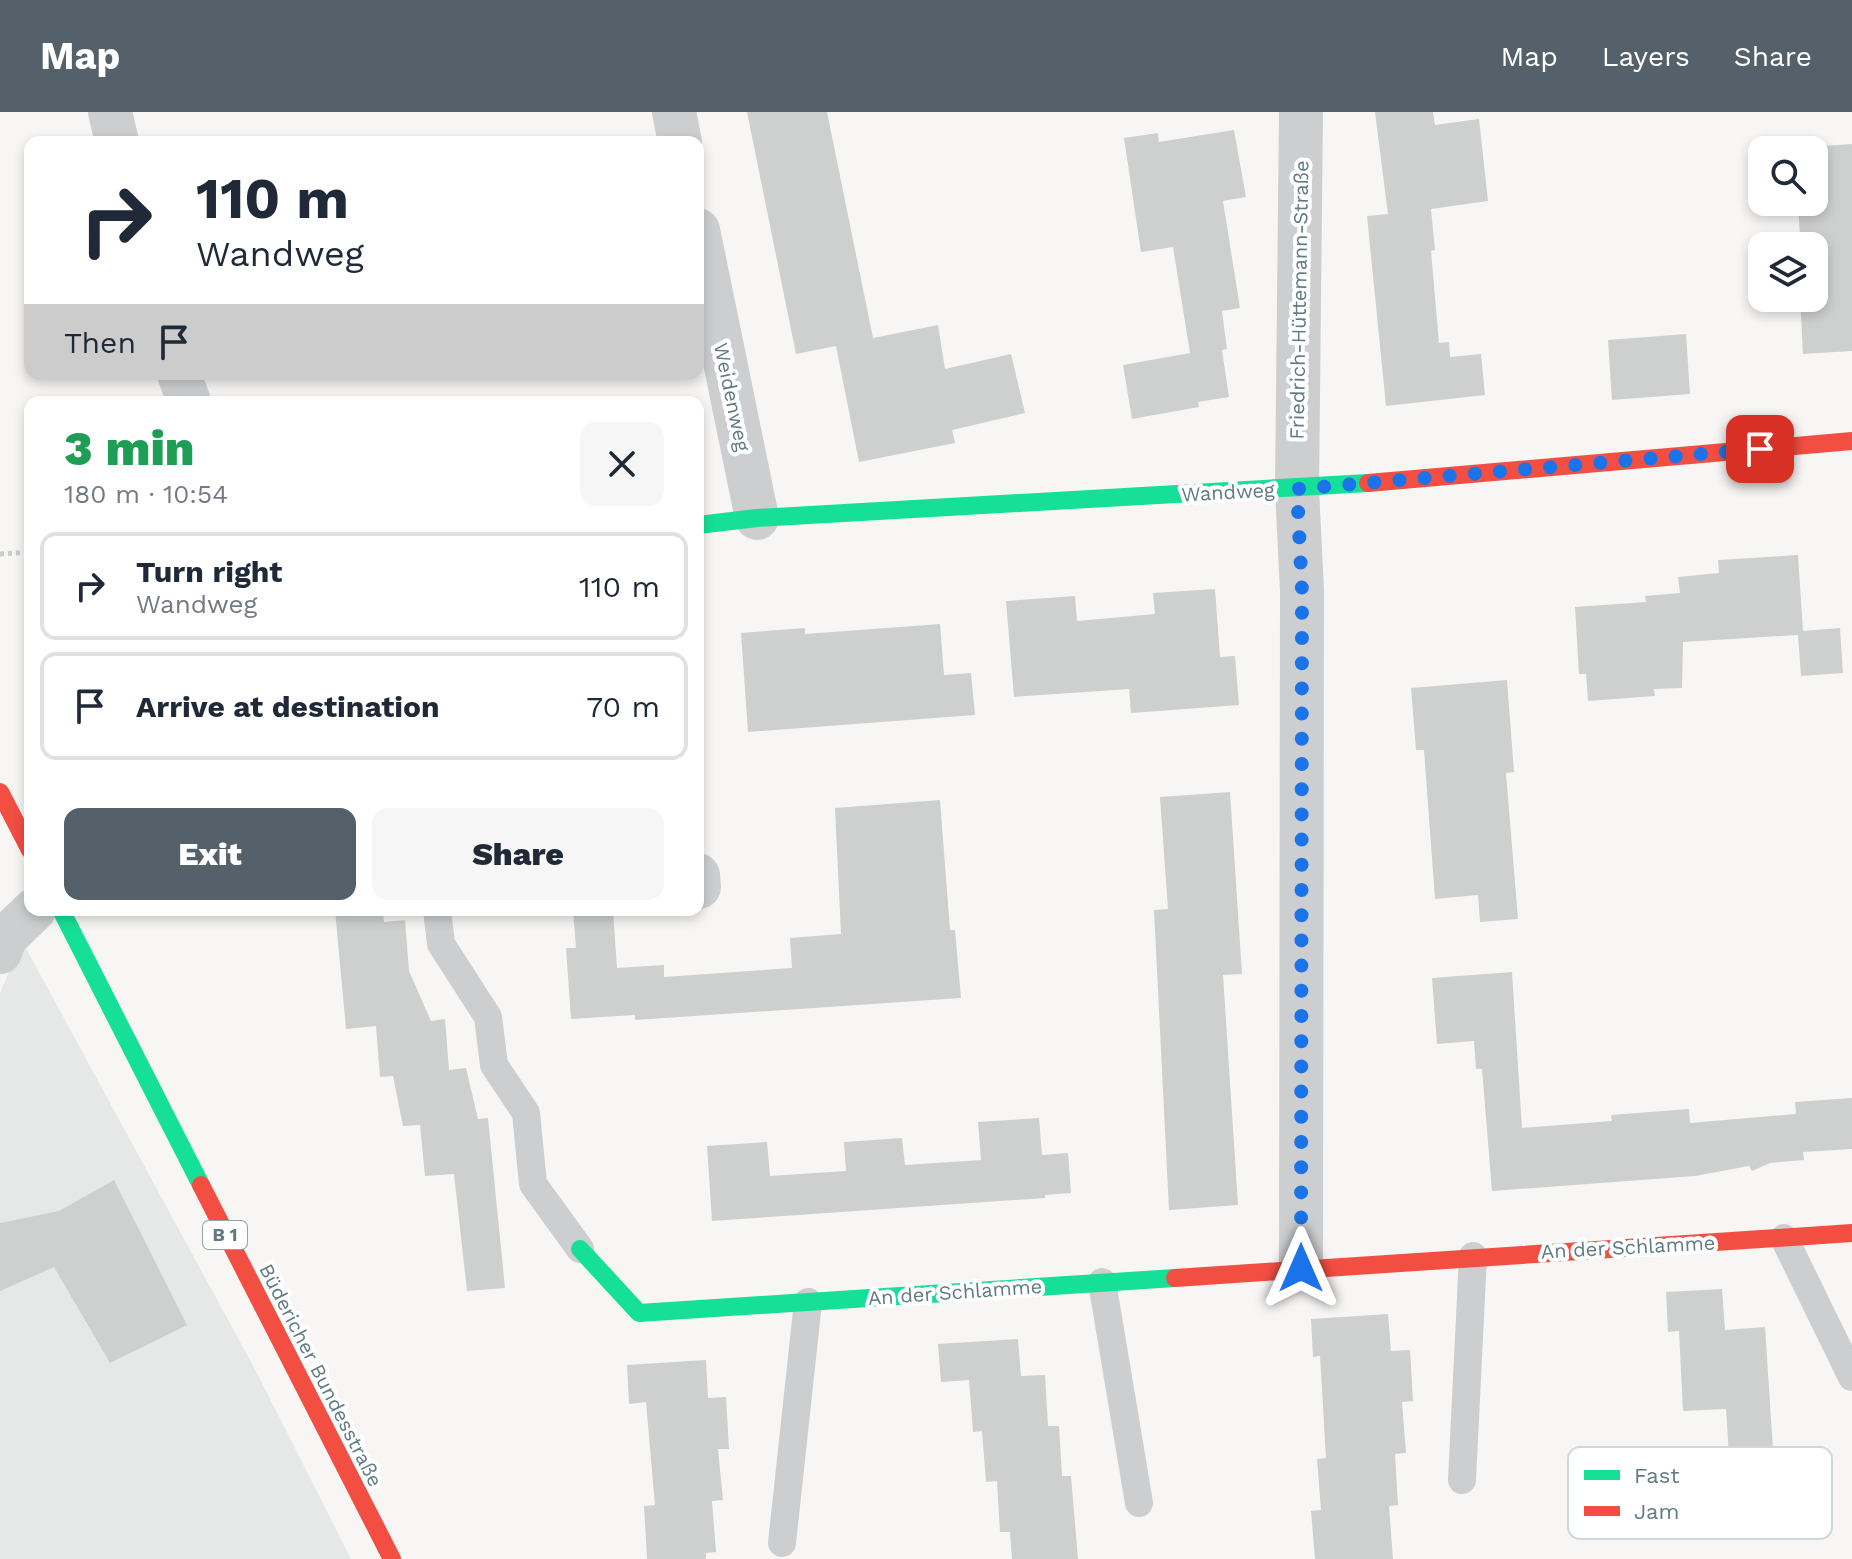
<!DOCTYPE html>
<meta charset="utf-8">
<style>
:root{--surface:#fff;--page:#f6f6f7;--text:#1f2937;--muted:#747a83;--line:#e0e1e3;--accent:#54616b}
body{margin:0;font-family:"Work Sans",sans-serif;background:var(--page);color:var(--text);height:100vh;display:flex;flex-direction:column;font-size:30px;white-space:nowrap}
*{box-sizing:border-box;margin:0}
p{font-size:26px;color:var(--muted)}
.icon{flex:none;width:44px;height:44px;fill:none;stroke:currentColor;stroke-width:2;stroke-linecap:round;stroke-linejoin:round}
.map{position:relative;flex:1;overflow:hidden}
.sheet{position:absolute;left:24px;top:284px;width:680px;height:520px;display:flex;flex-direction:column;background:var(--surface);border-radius:16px;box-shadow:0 4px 12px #0003}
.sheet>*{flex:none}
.top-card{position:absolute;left:24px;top:24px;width:680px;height:244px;border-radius:16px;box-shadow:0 4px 12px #0003;background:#fff;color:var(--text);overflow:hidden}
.buttons{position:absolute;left:1748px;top:24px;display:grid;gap:16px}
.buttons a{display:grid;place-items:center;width:80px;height:80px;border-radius:16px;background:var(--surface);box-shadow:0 4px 12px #0003;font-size:40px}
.pin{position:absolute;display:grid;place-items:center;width:68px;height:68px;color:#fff;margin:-34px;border-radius:16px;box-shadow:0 4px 12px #0006}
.me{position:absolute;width:88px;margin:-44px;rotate:0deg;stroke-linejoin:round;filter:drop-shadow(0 0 6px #0008)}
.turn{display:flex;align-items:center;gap:28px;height:168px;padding:0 40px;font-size:36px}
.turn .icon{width:104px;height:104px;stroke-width:2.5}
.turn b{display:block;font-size:56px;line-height:68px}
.then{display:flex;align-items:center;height:76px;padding:0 40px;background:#0003;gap:16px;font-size:30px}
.round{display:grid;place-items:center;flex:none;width:84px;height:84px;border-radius:16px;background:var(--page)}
.head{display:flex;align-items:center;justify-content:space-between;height:136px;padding:0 40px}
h1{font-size:48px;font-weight:800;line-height:60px;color:#1e9e55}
.button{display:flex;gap:16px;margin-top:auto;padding:16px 40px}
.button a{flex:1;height:92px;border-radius:16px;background:var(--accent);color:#fff;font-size:32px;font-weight:800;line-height:92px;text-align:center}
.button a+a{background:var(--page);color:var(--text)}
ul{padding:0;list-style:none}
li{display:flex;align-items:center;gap:24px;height:108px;margin:0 16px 12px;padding:0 24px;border:4px solid var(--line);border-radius:16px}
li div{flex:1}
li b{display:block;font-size:30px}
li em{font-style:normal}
header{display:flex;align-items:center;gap:48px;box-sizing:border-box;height:112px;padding:0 40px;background:var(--accent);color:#fff}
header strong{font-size:38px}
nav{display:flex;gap:44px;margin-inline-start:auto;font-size:28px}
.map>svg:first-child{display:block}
.built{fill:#e6e8e8}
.building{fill:#ced0d0}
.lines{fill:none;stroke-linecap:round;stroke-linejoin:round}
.path{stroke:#cacccb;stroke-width:5;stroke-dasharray:4 4;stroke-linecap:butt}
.lane{stroke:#cccecf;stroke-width:28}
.street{stroke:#cccecf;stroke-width:44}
.fast{stroke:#16e098;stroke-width:18}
.jam{stroke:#f24e42;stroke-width:18}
.route{stroke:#1a73e8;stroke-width:14;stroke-dasharray:0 25.2}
.labels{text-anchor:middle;stroke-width:8;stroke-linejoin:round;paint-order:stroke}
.shield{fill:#fff;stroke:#90a3a8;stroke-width:2}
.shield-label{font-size:18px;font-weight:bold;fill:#607b82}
.street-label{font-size:20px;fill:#607b82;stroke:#fff}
.key{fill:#fff;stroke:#cfd7da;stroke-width:2}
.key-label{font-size:22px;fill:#607b82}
</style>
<header>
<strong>Map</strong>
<nav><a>Map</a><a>Layers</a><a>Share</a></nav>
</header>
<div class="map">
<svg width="1852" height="1447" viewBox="0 0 1852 1447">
<rect width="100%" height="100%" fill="#f7f6f5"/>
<!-- built -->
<path class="built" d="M22,829L258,1263L351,1447H0V881Z"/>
<!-- building -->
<path class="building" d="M747,0H827L873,226L938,213L945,257L1011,242L1025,301L952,318L955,331L859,350L836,234L796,242Z
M1375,0H1433L1435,13L1479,7L1488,89L1431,97L1435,138L1431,139L1439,231L1449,230L1450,245L1481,242L1485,283L1386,294L1367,104L1388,102Z
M1234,18L1246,85L1223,89L1240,196L1222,199L1227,237L1222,238L1229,285L1198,290L1199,295L1132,307L1123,253L1190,241L1173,135L1141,140L1124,26L1158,21L1159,30Z
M1852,32V239L1803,242L1800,186H1814V134H1796V126H1800L1798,90H1814V38L1793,36Z
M1686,222L1690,282L1612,288L1608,228Z
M1798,443L1803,519L1840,516L1843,561L1801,564L1798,523L1683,530L1682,576L1654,577L1655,584L1588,589L1586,562H1579L1575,495L1646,490L1645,484L1680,481L1678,465L1719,461L1718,448Z
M1215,477L1220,545L1235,544L1239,593L1131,601L1129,577L1014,585L1006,489L1075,484L1077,509L1155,502L1153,481Z
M940,512L944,563L971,561L975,603L748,620L741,521L805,516V522Z
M1507,568L1514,660L1506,661L1518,807L1480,810L1478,783L1435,787L1424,638H1416L1411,576Z
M1230,680L1242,862L1223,863L1238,1093L1169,1098L1154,798L1168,797L1160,685Z
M940,688L950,818H955L961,886L635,908V903L571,907L566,836H576L573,798H613L617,856L664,853V865L792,856L790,826L841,822L835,696Z
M335,798H383L384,810L405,808L409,859L431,909L445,907L449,958L466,956L478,1007L488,1006L505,1176L467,1179L454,1062L425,1064L420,1013L403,1014L393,964L380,965L376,914L346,917Z
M1512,860L1522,1016L1612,1009L1611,1003L1689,997L1690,1011L1796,1002L1795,990L1852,986V1037L1803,1040L1804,1048L1770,1051L1752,1059L1749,1054L1695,1064L1492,1079L1482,957H1476L1474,929L1437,932L1432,866Z
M1039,1006L1042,1043L1068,1041L1071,1081L1045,1083V1086L712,1109L707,1034L767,1030L770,1064L846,1059L844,1030L902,1026L905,1053L981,1048L978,1010Z
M114,1068L187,1213L110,1251L54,1155L0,1179V1111L59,1099Z
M1722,1177L1725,1218L1765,1215L1773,1337L1788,1336L1795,1418L1734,1422L1726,1297L1683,1299L1679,1219L1668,1220L1666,1180Z
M1388,1202L1391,1239L1410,1238L1413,1289L1402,1290L1406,1341L1395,1342L1398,1393L1389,1394L1393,1447H1315L1311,1399L1321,1398L1317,1347L1326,1346L1320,1244L1313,1245L1311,1207Z
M1018,1227L1021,1264L1045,1263L1048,1314H1059L1062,1364H1071L1078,1447H1012L1010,1420H1000L997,1369L986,1370L982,1319L973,1320L969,1268L941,1270L938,1232Z
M706,1248L708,1286L726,1285L729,1337H718L723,1388L712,1389L716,1440L706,1441V1447H647L644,1394L655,1393L646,1290L629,1292L627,1253Z"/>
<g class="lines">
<!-- path -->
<path class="path" d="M0,442L30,440"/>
<!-- lane -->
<path class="lane" d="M437,798L441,832L488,905L494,953L526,1001L533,1072L580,1137
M1784,1126L1852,1265
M1102,1170L1139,1391
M1462,1368L1473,1144
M782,1431L808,1190"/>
<!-- street -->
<path class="street" d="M110,0L117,30
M674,0L680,30
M698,118L757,406
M179,262L189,290
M698,763L699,775
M0,840L5,826L34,798
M1301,1156L1302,479L1297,377L1301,0"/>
<!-- fast -->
<path class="fast" d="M698,413L757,406L1368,371
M61,798L201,1073
M580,1137L639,1201L1175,1166"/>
<!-- jam -->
<path class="jam" d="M1368,371L1852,329
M0,680L30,738
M201,1073L392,1447
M1175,1166L1852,1121"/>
</g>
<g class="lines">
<!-- route -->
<path class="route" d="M1301,1156L1302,479L1297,377L1760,337"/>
</g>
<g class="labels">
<!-- shield labels -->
<rect class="shield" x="203" y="1109" width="44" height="28" rx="6"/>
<g class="shield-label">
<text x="225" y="1129">B 1</text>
</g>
<!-- street labels -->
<g class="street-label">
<text transform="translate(1299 188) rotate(-89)" y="7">Friedrich-Hüttemann-Straße</text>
<text transform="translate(732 285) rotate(78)" y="7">Weidenweg</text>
<text transform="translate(1228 380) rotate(-3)" y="7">Wandweg</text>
<text transform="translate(1628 1135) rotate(-3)" y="7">An der Schlamme</text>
<text transform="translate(955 1180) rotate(-4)" y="7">An der Schlamme</text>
<text transform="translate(321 1263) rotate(63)" y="7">Büdericher Bundesstraße</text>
</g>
</g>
<!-- legend -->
<rect x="1568" y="1335" width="264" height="92" rx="12" class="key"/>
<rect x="1584" y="1358" width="36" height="10" fill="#16e098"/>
<rect x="1584" y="1394" width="36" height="10" fill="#f24e42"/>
<g class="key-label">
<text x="1634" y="1371">Fast</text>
<text x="1634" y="1407">Jam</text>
</g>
</svg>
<div class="buttons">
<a><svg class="icon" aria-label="search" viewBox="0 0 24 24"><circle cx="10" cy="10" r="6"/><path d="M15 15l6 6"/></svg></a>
<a><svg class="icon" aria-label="layers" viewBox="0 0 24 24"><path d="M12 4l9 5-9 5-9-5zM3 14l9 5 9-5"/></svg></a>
</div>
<div class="pin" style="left:1760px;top:337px;background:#d93025"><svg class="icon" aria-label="arrive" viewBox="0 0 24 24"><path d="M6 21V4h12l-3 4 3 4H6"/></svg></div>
<svg class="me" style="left:1301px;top:1156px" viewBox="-20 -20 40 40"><path d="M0-17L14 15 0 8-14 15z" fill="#1a73e8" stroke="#fff" stroke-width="4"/></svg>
<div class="top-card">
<div class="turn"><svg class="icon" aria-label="right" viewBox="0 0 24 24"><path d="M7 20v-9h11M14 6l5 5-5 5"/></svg><div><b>110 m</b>Wandweg</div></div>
<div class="then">Then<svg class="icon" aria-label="arrive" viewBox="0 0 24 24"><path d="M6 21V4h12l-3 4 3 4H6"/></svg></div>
</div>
<section class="sheet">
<div class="head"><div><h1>3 min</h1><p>180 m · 10:54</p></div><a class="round"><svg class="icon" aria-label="close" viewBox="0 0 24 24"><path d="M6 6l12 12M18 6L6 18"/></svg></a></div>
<ul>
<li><svg class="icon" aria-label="right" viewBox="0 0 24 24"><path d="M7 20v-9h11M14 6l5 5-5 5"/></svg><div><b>Turn right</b><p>Wandweg</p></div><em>110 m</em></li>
<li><svg class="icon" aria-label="arrive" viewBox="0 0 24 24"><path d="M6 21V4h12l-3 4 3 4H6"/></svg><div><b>Arrive at destination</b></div><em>70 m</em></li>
</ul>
<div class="button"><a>Exit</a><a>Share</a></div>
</section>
</div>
